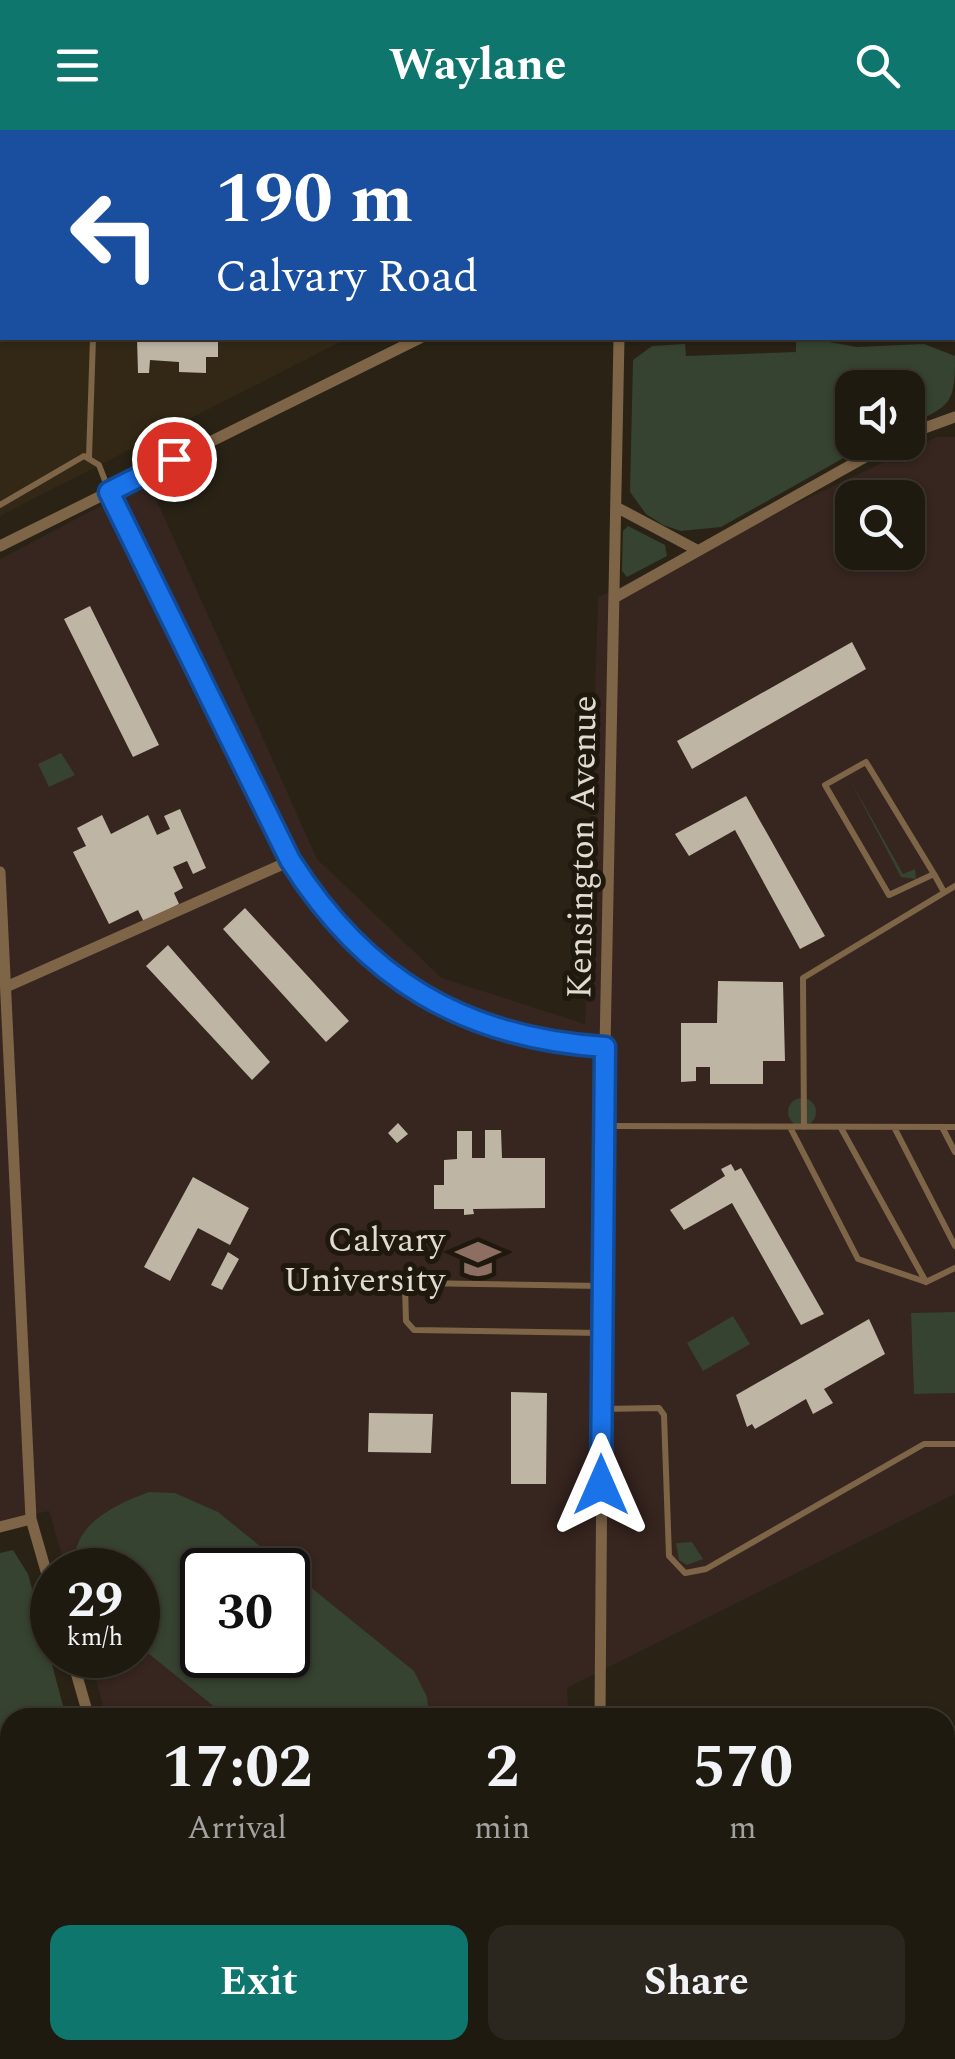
<!DOCTYPE html>
<style>
:root{--surface:#1f1a10;--page:#2c271e;--text:#f1f3f6;--muted:#a1a19f;--line:#3c3830;--accent:#0f766e}
body{margin:0;font-family:Spectral,serif;background:var(--page);color:var(--text);height:100vh;display:flex;flex-direction:column;font-size:38px;white-space:nowrap}
*{box-sizing:border-box;margin:0}
p{font-size:32px;color:var(--muted)}
.icon{flex:none;width:55px;height:55px;fill:none;stroke:currentColor;stroke-width:2;stroke-linecap:round;stroke-linejoin:round}
.map{position:relative;flex:1;overflow:hidden}
.details{position:absolute;left:0px;top:1578px;width:955px;height:352px;display:flex;flex-direction:column;background:var(--surface);border-radius:30px 30px 0 0;box-shadow:0 2px 8px #0004,0 0 0 2px var(--line)}
.details>*{flex:none}
.banner{position:absolute;left:0px;top:0px;width:955px;height:210px;box-shadow:0 2px 8px #0004,0 0 0 2px var(--line);background:#1a4fa0;color:#fff;overflow:hidden}
.fabs{position:absolute;left:835px;top:240px;display:grid;gap:20px}
.fabs a{display:grid;place-items:center;width:90px;height:90px;border-radius:20px;background:var(--surface);box-shadow:0 2px 8px #0004,0 0 0 2px var(--line);font-size:50px}
.speed{position:absolute;left:30px;top:1418px;display:flex;gap:20px;font-size:50px;font-weight:700;text-align:center}
.speed>*{display:grid;place-content:center;width:130px;height:130px;border-radius:50%;background:var(--surface);box-shadow:0 2px 8px #0004,0 0 0 2px var(--line);line-height:1}
.speed small{font-size:25px;font-weight:400}
.speed .limit{border:5px solid #111;border-radius:15px;background:#fff;color:#111}
.pin{position:absolute;display:grid;place-items:center;width:85px;height:85px;color:#fff;margin:-42px;border:5px solid #fff;border-radius:50%;box-shadow:0 2px 10px #0007}
.me{position:absolute;width:110px;margin:-55px;rotate:0deg;stroke-linejoin:round;filter:drop-shadow(0 0 8px #0008)}
.turn{display:flex;align-items:center;gap:35px;height:210px;padding:0 50px;font-size:45px}
.turn .icon{width:130px;height:130px;stroke-width:2.5}
.turn b{display:block;font-size:70px;line-height:85px}
.eta{display:flex;justify-content:space-evenly;align-items:center;height:170px;text-align:center}
.eta b{font-size:60px;font-weight:700;line-height:70px}
.action{display:flex;gap:20px;margin-top:auto;padding:20px 50px}
.action a{flex:1;height:115px;border-radius:20px;background:var(--accent);color:#fff;font-size:40px;font-weight:700;line-height:115px;text-align:center}
.action a+a{background:var(--page);color:var(--text)}
header{display:flex;justify-content:space-between;align-items:center;height:130px;padding:0 50px;background:var(--accent);color:#fff;font-size:45px;font-weight:700}
.map>svg:first-child{display:block}
.built{fill:#332816}
.education{fill:#37251f;fill-rule:evenodd}
.green{fill:#354330;fill-rule:evenodd}
.building{fill:#beb5a5}
.lines{fill:none;stroke-linecap:round;stroke-linejoin:round}
.lane{stroke:#7e6547;stroke-width:6}
.street{stroke:#7e6547;stroke-width:11}
.route-casing{stroke:#114b97;stroke-width:25}
.route{stroke:#1a73e8;stroke-width:18}
.labels{text-anchor:middle;stroke-width:10;stroke-linejoin:round;paint-order:stroke}
.street-label{font-size:35px;fill:#e0dbd3;stroke:#1f180c}
.poi-label{font-size:35px;fill:#e0dbd3;stroke:#1f180c;text-anchor:end}
</style>
<header><svg class="icon" aria-label="menu" viewBox="0 0 24 24"><path d="M4 6h16M4 12h16M4 18h16"/></svg>Waylane<svg class="icon" aria-label="search" viewBox="0 0 24 24"><circle cx="10" cy="10" r="6"/><path d="M15 15l6 6"/></svg></header>
<div class="map">
<svg width="955" height="1929" viewBox="0 0 955 1929">
<rect width="100%" height="100%" fill="#292215"/>
<!-- built -->
<path class="built" d="M0,0H590L2,2V208H348L0,386Z"/>
<!-- education -->
<path class="education" d="M937,307H955V1364L567,1558L569,1588L106,1587L89,1525H138V1440H66L49,1381L0,1392V429L148,351L317,729L442,848L585,894L598,467ZM852,368H908V422H852ZM202,1440H288V1525H202Z
M198,1920H484L487,1929H200Z"/>
<!-- green -->
<path class="green" d="M812,209L857,217L924,214L955,226C955,274 951,276 908,295V258H852V312L870,313L721,397L681,401L663,395L646,384L630,362L633,230L652,216L685,214L686,226L796,222V211Z
M628,396L665,415L667,426L627,447L622,441L623,401Z
M61,623L75,645L49,657L38,634Z
M849,648L903,744L915,739L916,749L901,747Z
M788 982a14 14 0 1 1 28 0a14 14 0 1 1-28 0Z
M955,1182V1263L914,1264L911,1183Z
M733,1186L750,1214L703,1241L687,1213Z
M149,1362L175,1363L218,1382L414,1541L427,1567L429,1587H227L138,1515V1440H75C69,1395 114,1375 149,1362ZM202,1440H288V1525H202Z
M692,1412L703,1429L687,1435L679,1430L676,1413Z
M13,1420L28,1444L66,1587L10,1588V1920H153L155,1929H0V1423Z
M487,1920H626L628,1929H491Z"/>
<!-- building -->
<path class="building" d="M137,208H218V227H206V243L179,242V232L150,230L149,243H138Z
M90,476L159,615L133,627L64,489Z
M852,512L866,539L692,639L677,611Z
M746,666L825,806L800,819L735,700L689,726L675,704Z
M180,679L206,738L193,744L187,731L173,737L183,758L174,763L179,774L144,792L138,780L109,794L73,722L86,716L77,698L102,685L111,704L148,685L157,705L170,699L164,686Z
M245,778L349,891L326,912L223,799Z
M168,815L270,932L252,950L146,836Z
M718,851L783,852L785,931H763V954H710V937H696V951L681,952V893H717Z
M398,993L408,1004L397,1013L388,1003Z
M485,1000H501L502,1028H545V1078L473,1079L474,1084L464,1085V1079H434V1055H444V1030L457,1029V1001H472V1028H485Z
M731,1034L735,1041L741,1038L824,1184L801,1195L732,1073L684,1100L670,1080L725,1046L721,1039Z
M193,1047L249,1078L230,1115L198,1098L170,1151L144,1137Z
M228,1122L239,1129L222,1160L211,1155Z
M869,1189L885,1224L824,1259L833,1273L813,1284L806,1269L755,1299L752,1294L747,1297L736,1265Z
M511,1262L547,1263L546,1354H511Z
M369,1283L433,1284L431,1323L368,1322Z
M955,1742V1771L951,1772L945,1745Z
M945,1855L948,1862L955,1860V1885L945,1888Z
M795,1920H826L829,1929H798Z
M775,1923L776,1929H741V1926Z"/>
<g class="lines">
<!-- lane -->
<path class="lane" d="M952,204L955,205
M89,327L93,208
M0,375L84,326L99,335L109,361
M934,744L889,765L825,655L866,632L934,744L944,762
M606,996L955,997
M790,997L858,1129L926,1152L955,1138
M804,997L803,848L955,756
M894,997L955,1116
M942,997L955,1022
M841,998L926,1152
M602,1203L414,1200L406,1191L405,1157L414,1153L602,1156
M603,1279L659,1278L664,1285L669,1426L685,1443L706,1439L924,1314H955
M351,1920L355,1929"/>
<!-- street -->
<path class="street" d="M474,0L475,2
M621,2V0
M908,304L955,287
M109,362C137,432 177,499 210,567C244,636 273,714 320,776C387,864 496,911 605,917
M616,377L697,420
M0,416L420,208
M614,468L892,312
M0,742L31,1389L52,1462
M6,857L290,731
M0,1397L31,1389
M71,1525L89,1588
M600,1588L605,917L619,208
M945,1698L955,1694
M945,1822L955,1819
M179,1920L182,1929
M649,1927L664,1920
M309,1929L334,1920"/>
</g>
<g class="lines">
<!-- route casing -->
<g class="route-casing">
<path id="route" d="M174,329L109,362L290,730C365,849 464,908 605,917L601,1355"/>
</g>
<!-- route -->
<use href="#route" class="route"/>
</g>
<!-- icons -->
<defs>
<g id="university-bare" transform="scale(3.45)"><path d="M0-5L7-2L0 1L-7-2ZM-4 1L0 2.5L4 1V4Q0 6-4 4Z" fill="#8d6e63" stroke="#1f180c" stroke-width="2.5" paint-order="stroke"/></g>
</defs>
<g fill-rule="evenodd">
<use href="#university-bare" x="478" y="1129"/>
</g>
<g class="labels">
<!-- street labels -->
<g class="street-label">
<text transform="translate(581 717) rotate(-89)" y="12">Kensington Avenue</text>
</g>
<!-- poi labels -->
<g class="poi-label">
<text x="445" y="1121">Calvary<tspan x="445" dy="40">University</tspan></text>
</g>
</g>
</svg>
<div class="fabs">
<a><svg class="icon" aria-label="sound" viewBox="0 0 24 24"><path d="M4 9h4l5-4v14l-5-4H4zM17 9q2 3 0 6"/></svg></a>
<a><svg class="icon" aria-label="search" viewBox="0 0 24 24"><circle cx="10" cy="10" r="6"/><path d="M15 15l6 6"/></svg></a>
</div>
<div class="speed"><div>29<small>km/h</small></div><div class="limit">30</div></div>
<div class="pin" style="left:174px;top:329px;background:#d93025"><svg class="icon" aria-label="arrive" viewBox="0 0 24 24"><path d="M6 21V4h12l-3 4 3 4H6"/></svg></div>
<svg class="me" style="left:601px;top:1355px" viewBox="-20 -20 40 40"><path d="M0-17L14 15 0 8-14 15z" fill="#1a73e8" stroke="#fff" stroke-width="4"/></svg>
<div class="banner">
<div class="turn"><svg class="icon" aria-label="left" viewBox="0 0 24 24"><path d="M17 20v-9H6M10 6l-5 5 5 5"/></svg><div><b>190 m</b>Calvary Road</div></div>
</div>
<section class="details">
<div class="eta">
<div><b>17:02</b><p>Arrival</p></div>
<div><b>2</b><p>min</p></div>
<div><b>570</b><p>m</p></div>
</div>
<div class="action"><a>Exit</a><a>Share</a></div>
</section>
</div>
